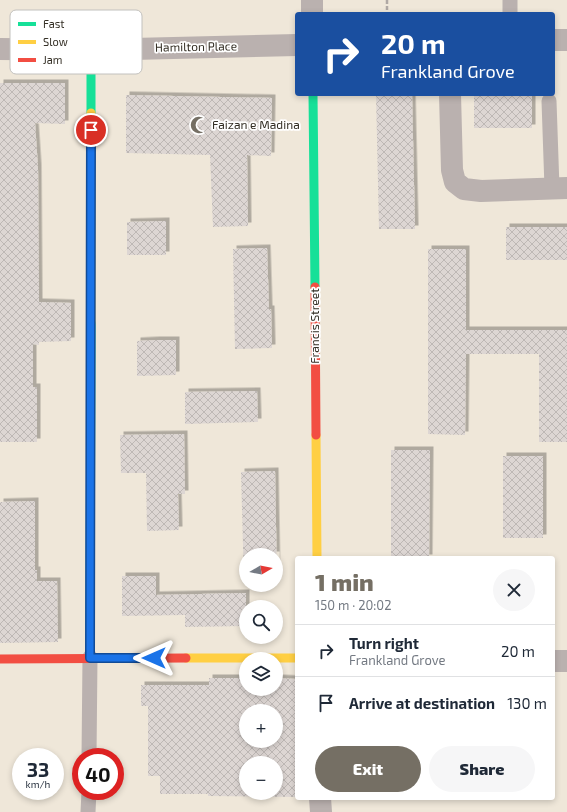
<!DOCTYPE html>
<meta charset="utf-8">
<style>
:root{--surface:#fff;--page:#f6f6f7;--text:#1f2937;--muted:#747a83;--line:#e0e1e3;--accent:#756f64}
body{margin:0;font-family:"Exo 2",sans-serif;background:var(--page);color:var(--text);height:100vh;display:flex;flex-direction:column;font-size:15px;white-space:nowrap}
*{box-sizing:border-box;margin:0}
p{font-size:13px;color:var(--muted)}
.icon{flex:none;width:22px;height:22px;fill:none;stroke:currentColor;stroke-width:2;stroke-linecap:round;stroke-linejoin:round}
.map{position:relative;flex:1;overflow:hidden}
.side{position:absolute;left:295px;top:556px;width:260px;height:244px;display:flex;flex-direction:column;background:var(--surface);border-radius:4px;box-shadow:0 2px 6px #0003}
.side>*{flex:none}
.top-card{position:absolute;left:295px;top:12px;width:260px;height:84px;border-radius:4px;box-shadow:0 2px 6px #0003;background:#1a4fa0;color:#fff;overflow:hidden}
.needle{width:26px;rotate:80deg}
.fabs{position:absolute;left:239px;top:548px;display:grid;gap:8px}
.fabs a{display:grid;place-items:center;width:44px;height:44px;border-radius:50%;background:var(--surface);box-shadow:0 2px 6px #0003;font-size:20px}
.speed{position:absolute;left:12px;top:748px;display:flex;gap:8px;font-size:20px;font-weight:700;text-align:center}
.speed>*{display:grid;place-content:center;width:52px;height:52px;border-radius:50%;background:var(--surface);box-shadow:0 2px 6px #0003;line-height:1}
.speed small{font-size:10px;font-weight:400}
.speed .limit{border:6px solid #d22;background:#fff;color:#111}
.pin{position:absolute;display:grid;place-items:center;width:34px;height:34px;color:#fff;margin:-17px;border:2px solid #fff;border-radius:50%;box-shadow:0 1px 4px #0007}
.me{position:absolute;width:44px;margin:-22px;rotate:270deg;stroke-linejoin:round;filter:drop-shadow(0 0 3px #0008)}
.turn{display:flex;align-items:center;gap:14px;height:84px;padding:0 20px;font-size:18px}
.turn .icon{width:52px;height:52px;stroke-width:2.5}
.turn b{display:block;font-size:28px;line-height:34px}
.round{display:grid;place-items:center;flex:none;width:42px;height:42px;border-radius:21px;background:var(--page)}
.head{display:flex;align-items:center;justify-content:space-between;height:68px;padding:0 20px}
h1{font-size:24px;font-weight:800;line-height:30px;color:var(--accent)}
.primary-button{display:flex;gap:8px;margin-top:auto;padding:8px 20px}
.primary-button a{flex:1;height:46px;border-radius:24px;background:var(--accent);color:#fff;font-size:16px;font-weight:800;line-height:46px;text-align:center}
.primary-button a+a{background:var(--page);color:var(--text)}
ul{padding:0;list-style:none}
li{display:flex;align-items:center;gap:12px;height:52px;padding:0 20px;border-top:1px solid var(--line)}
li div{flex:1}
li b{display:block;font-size:15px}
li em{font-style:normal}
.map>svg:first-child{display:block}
.building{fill:url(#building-cross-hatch);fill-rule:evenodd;filter:url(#shadow)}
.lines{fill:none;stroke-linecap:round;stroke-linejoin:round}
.path{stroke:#afa8a4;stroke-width:2.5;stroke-dasharray:4 2;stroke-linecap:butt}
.lane{stroke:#bab1af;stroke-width:15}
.street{stroke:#bab1af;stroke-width:22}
.fast{stroke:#16e098;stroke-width:9}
.slow{stroke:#ffcf43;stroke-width:9}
.jam{stroke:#f24e42;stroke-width:9}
.route-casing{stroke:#114b97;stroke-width:10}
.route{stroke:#1a73e8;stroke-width:7}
.labels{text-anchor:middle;stroke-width:3.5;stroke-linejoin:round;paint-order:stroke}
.street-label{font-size:12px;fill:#342f25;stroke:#fff}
.poi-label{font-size:12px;fill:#342f25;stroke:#fff;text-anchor:start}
.key{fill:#fff;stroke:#c2c1be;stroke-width:1}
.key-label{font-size:11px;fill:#342f25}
</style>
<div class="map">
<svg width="567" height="812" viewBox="0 0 567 812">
<defs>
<pattern id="building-cross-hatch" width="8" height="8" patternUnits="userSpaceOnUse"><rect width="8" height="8" fill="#ddd6d3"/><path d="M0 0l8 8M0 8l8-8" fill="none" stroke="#beb8b5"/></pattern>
<filter id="shadow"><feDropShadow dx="3.5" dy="-3.5" stdDeviation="0" flood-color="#0004"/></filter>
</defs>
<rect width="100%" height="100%" fill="#efe7d9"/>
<!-- building -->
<path class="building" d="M0,83H65V124L35,123L38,168L39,302L71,303V341L39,342V345L33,344V387H37V442H0Z
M376,94H412L415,229H379Z
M126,95L272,98L271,156L247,155L248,226L213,227L210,155L126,153Z
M474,96H532V128H474Z
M166,221V255H127V222Z
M506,227H567V260H506Z
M267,248L269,309H271L272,348L235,349L233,249Z
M428,249H466V330H567V442H539V354H466L465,435L428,434Z
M156,340H176V375L137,376V341Z
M257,391L258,422L185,424V392Z
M184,434L185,494H178L179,530L147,531L146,473H121L120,435Z
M391,450H430L429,558H391Z
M503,456H543V538H503Z
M275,471L277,582L276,555H246V583H244L241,472Z
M35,501V570H37V581H57L58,642L0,643V502Z
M122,576H156V595L246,593V626L185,627V615L122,616Z
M209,678H246V689H276V678L296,679V797L208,796V794H160V776H148V706H141V685H209ZM246,711H276V741H246ZM246,763H276V793H246Z"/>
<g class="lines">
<!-- path -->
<path class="path" d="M387,0V14"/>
<!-- lane -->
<path class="lane" d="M510,0V14
M549,101L552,188
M89,757L90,657
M88,812L89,791"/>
<!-- street -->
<path class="street" d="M312,0V14
M553,40H567
M0,49L91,50L297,45
M450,94L452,170L455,182L464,189L481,191L567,188
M553,661H567
M320,798L321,812"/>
<!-- fast -->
<path class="fast" d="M313,94L315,287
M91,113V50
M90,657L91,323"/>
<!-- slow -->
<path class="slow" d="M91,323V113
M316,435L317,558
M186,658H297"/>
<!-- jam -->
<path class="jam" d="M315,287L316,435
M0,659L186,658"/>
</g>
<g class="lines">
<!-- route casing -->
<g class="route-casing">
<path id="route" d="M91,130L90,658H154"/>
</g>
<!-- route -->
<use href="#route" class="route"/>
</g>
<!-- icons -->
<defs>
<g id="mosque-bare" transform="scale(1.38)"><path d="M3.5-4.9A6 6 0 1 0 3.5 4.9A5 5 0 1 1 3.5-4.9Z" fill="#756f64" stroke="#fff" stroke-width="2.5" paint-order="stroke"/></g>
</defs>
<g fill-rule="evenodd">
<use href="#mosque-bare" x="199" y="125"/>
</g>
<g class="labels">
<!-- street labels -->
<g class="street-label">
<text transform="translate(196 47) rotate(-1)" y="4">Hamilton Place</text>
<text transform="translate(315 326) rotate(-90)" y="4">Francis Street</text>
</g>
<!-- poi labels -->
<g class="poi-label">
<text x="212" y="129">Faizan e Madina</text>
</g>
</g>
<!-- legend -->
<rect x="10" y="10" width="132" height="64" rx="6" class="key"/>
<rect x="18" y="22" width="18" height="4" fill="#16e098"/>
<rect x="18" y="40" width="18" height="4" fill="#ffcf43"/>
<rect x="18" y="58" width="18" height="4" fill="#f24e42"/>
<g class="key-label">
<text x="43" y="28">Fast</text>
<text x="43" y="46">Slow</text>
<text x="43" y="64">Jam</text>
</g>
</svg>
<div class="fabs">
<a><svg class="needle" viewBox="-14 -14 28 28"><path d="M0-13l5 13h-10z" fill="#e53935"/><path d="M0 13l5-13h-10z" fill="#747a83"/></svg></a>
<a><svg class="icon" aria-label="search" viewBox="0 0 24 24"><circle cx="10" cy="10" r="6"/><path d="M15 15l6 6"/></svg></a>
<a><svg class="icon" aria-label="layers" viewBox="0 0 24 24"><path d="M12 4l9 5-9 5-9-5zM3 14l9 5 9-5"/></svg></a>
<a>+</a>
<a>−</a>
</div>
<div class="speed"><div>33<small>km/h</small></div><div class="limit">40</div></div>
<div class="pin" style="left:91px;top:130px;background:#d93025"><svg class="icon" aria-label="arrive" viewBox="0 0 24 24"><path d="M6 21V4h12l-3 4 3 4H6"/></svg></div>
<svg class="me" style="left:154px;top:658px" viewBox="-20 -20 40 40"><path d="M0-17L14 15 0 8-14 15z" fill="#1a73e8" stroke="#fff" stroke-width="4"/></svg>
<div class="top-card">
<div class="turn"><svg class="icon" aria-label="right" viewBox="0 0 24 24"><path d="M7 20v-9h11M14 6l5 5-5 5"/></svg><div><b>20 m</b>Frankland Grove</div></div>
</div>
<section class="side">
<div class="head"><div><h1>1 min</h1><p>150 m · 20:02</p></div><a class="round"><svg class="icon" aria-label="close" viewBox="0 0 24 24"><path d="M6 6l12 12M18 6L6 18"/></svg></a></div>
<ul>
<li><svg class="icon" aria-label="right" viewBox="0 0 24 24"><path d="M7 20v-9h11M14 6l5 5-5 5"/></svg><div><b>Turn right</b><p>Frankland Grove</p></div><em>20 m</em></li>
<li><svg class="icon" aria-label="arrive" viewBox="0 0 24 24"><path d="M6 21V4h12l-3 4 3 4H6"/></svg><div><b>Arrive at destination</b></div><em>130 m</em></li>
</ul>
<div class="primary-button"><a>Exit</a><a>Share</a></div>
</section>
</div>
